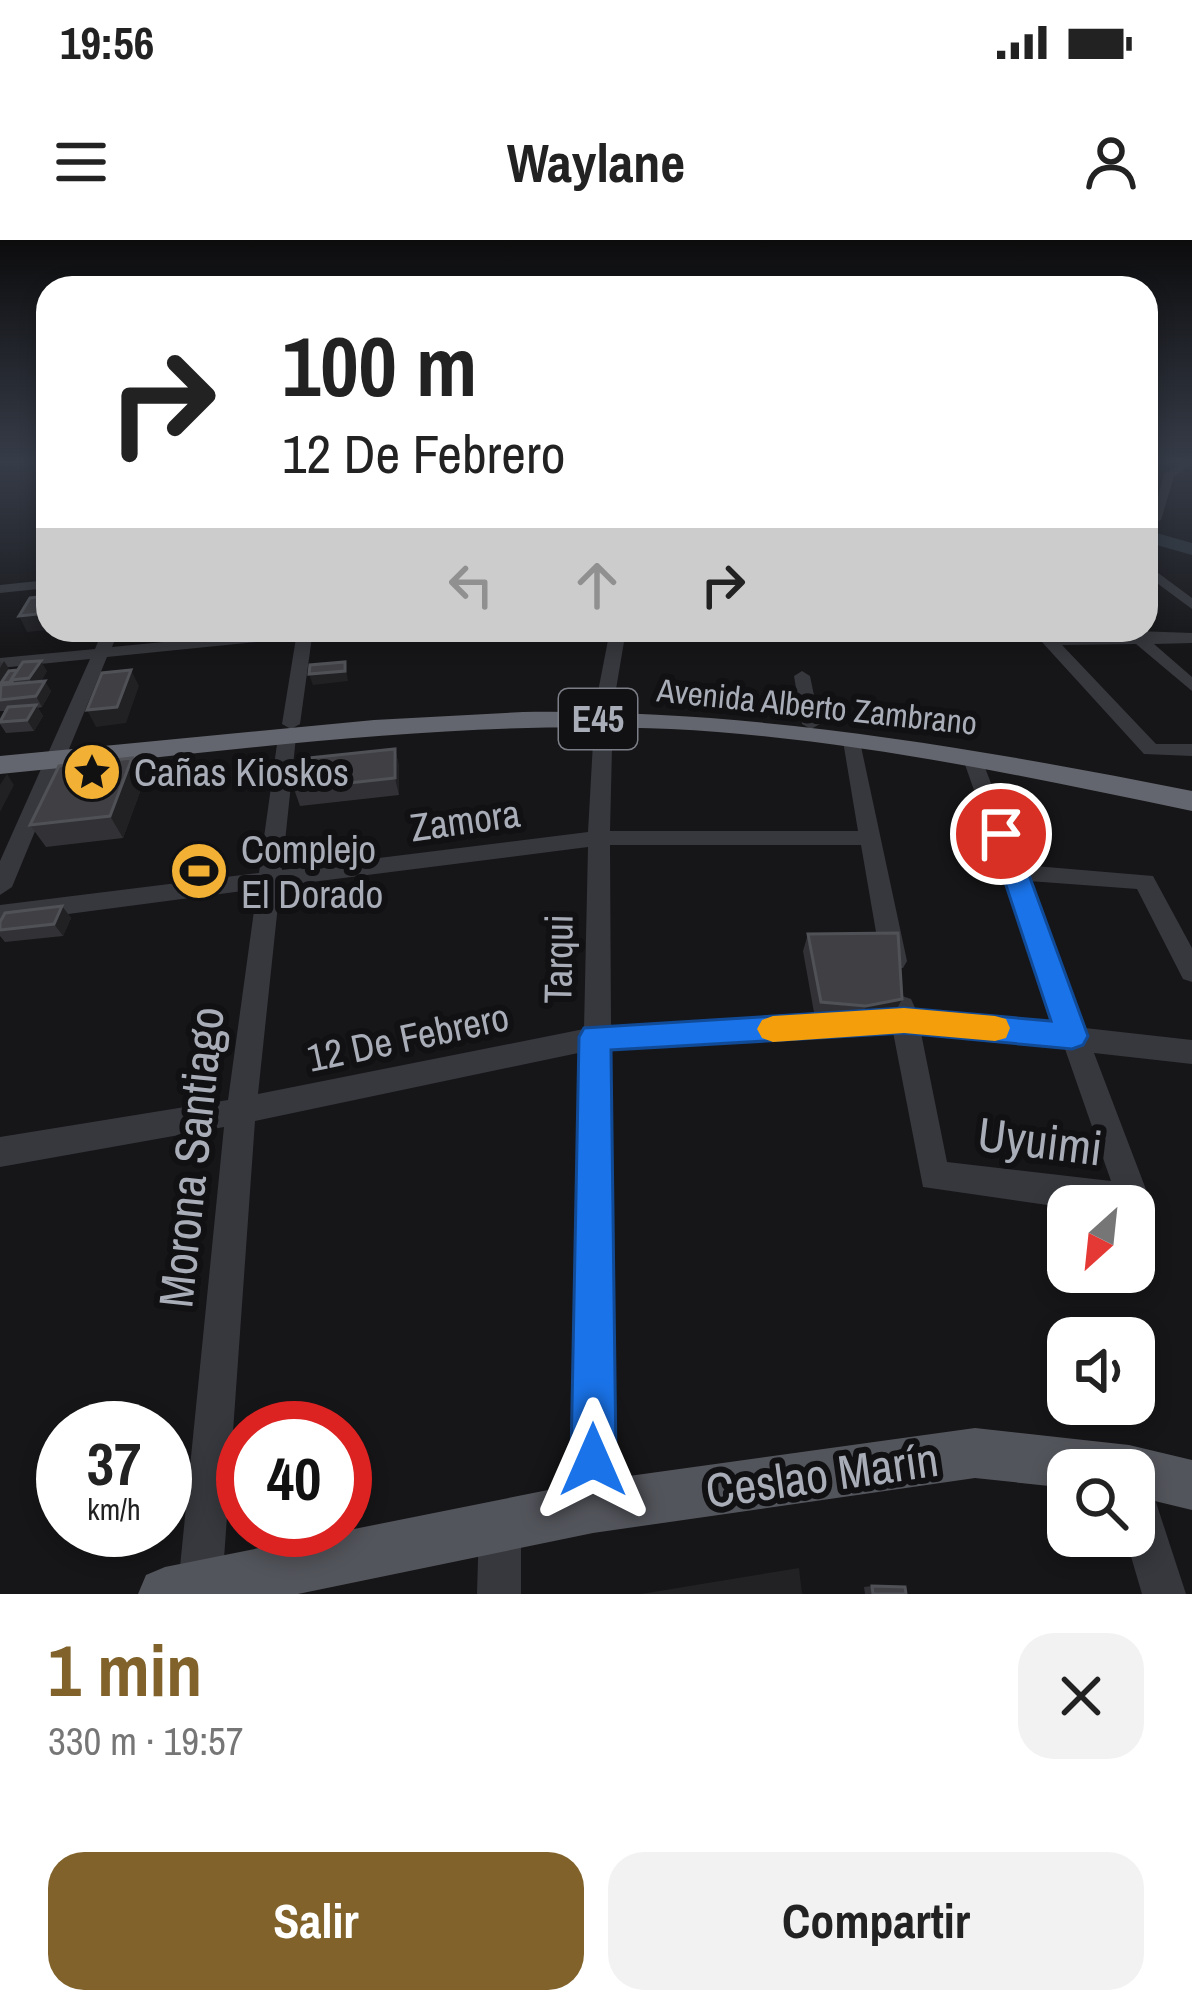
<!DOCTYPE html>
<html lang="es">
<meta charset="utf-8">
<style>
:root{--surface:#fff;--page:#f2f2f2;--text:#222;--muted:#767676;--accent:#80622a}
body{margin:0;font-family:"Archivo Narrow",sans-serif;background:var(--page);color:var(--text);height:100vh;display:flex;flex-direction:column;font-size:45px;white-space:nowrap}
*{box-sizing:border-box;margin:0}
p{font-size:39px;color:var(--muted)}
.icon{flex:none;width:66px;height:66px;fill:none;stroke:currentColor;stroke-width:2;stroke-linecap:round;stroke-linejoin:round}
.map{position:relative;height:1354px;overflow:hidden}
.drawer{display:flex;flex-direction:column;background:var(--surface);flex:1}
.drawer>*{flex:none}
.banner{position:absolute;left:36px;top:36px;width:1122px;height:366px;border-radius:36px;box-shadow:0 6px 18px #0003;background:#fff;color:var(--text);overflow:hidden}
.needle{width:78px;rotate:207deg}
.fabs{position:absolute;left:1047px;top:945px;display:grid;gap:24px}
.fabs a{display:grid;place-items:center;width:108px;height:108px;border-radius:24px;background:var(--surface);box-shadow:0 6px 18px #0003;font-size:60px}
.speed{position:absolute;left:36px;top:1161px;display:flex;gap:24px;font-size:60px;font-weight:700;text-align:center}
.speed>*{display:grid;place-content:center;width:156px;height:156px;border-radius:50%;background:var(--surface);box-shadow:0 6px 18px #0003;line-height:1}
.speed small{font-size:30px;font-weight:400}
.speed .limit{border:18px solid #d22;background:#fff;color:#111}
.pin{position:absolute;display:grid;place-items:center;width:102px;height:102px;color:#fff;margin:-51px;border:6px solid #fff;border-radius:50%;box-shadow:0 3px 12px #0007}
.me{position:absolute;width:132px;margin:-66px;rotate:0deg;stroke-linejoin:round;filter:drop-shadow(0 0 9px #0008)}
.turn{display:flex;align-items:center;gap:42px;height:252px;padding:0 48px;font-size:54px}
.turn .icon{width:156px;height:156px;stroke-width:2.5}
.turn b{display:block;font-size:84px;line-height:102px}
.lanes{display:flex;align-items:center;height:114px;padding:0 48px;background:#0003;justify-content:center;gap:60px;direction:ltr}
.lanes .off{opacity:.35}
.round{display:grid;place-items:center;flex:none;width:126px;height:126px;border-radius:36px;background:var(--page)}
.head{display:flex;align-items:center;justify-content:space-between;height:204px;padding:0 48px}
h1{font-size:72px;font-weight:700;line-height:90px;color:var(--accent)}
.cta{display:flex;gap:24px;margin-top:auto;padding:24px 48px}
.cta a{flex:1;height:138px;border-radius:36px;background:var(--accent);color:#fff;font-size:48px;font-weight:700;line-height:138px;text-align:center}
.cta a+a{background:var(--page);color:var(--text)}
.status{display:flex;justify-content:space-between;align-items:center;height:84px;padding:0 60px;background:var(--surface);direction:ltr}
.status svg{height:33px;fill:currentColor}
header{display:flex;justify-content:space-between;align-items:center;height:156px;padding:0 48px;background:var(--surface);font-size:54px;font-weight:700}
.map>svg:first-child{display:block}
.built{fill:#222225}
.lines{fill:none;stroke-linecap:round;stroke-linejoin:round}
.river{fill:#2c353c;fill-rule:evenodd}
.minor{fill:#37383d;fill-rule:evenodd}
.major{fill:#53555c;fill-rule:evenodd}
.highway{fill:#63666e;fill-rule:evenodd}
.wall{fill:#323236}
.shaded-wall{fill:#212124}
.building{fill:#3f3f44;stroke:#4f5156;stroke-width:3}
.route{fill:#1a73e8;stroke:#114b97;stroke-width:3}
.slow{fill:#f59e0b}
.labels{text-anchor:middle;stroke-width:12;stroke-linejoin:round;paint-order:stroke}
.far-street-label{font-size:33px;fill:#a8adb8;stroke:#111113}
.shield{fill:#111113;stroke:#7b7e86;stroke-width:3}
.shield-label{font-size:36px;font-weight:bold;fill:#a8adb8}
.poi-label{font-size:39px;fill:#a8adb8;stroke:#111113;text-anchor:start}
.street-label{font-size:39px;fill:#a8adb8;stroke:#111113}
.near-street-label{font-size:48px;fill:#a8adb8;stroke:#111113}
</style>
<div class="status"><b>19:56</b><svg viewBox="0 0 49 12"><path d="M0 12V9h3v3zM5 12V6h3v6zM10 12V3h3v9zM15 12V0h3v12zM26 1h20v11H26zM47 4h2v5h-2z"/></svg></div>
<header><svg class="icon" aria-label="menu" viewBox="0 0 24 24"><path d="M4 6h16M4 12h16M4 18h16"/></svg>Waylane<svg class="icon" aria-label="person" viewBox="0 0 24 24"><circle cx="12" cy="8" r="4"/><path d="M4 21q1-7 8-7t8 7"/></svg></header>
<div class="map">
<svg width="1192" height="1354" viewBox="0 0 1192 1354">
<rect width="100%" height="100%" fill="#161618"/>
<!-- built -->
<path class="built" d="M799,1328L802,1354H641Z"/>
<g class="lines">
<!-- river -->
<path class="river" d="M1146,290L1192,303V315L1146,302Z"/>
<!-- minor -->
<path class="minor" d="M1185,221H1192V225L1174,236L1161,280L1151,283L1164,234Z
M1146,324L1192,358V369L1146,335Z
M48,340V348L0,353V345Z
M103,390H119L112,407L286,390H342L312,397L300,484L291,489L282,484L296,398L107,417L12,647L0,655V621L90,419L0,428V418L95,409Z
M610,390H626L613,467L610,591H858L843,501L852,495L859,497L907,721L903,728H885L881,721L861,605H610L611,786L889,770L893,759L902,756L911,759L916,770L1057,785L963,519L973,513L980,515L1023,625L1153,636L1192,708V742L1183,739L1137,649L1029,641L1085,788L1192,800V824L1094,813L1150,960L1145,971L1134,976V966L1068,968L923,947L893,792L611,809L614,1267L608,1282L593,1288L578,1282L572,1267L583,812L255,881L222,1347L219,1354H181L178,1347L224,887L0,927V897L228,860L257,649L0,683V665L259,633L278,497L287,491L296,497L282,630L588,592L595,467ZM588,607L584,789L258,854L280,646ZM921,793L1065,809L1111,941L947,922Z
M1031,390H1048L1053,396L1136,391L1192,393V403L1154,404L1192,437V451L1136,404L1062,405L1156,504H1192V516L1144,514Z
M802,431L810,436L820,484L811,489L802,484L794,436Z
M1134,1235L1149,1241L1186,1354H1142L1125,1296H1134Z
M500,1265L515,1271L521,1286V1354H477L479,1286L485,1271Z"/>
<!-- major -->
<path class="major" d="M975,1188L1129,1205L1192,1220V1270L1134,1256V1230H1068V1248L975,1238L593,1293L298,1354H138L146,1335L165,1327L593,1241Z"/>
<!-- highway -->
<path class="highway" d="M523,472C751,469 970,507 1192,551V571C1020,535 847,498 671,489C447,479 223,512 0,534V516L374,480Z"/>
</g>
<!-- wall -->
<path class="wall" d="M0,421L10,431H47L41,441L51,451L42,467L38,468L43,476L34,491L6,493L0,484V480L6,471H0Z
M395,509L399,526V555L300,566L294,549Z
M144,541L123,598L46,607L30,585Z
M62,666L71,678L63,696L5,702L0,696V682Z
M808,694L894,775L859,783L815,778L803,711Z
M872,1346L906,1354H865L864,1347Z"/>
<!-- shaded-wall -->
<path class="shaded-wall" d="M48,373V390L27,392L19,376Z
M4,421L11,432L1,443L2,445L0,449V428Z
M41,421L47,431L36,449L29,438Z
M345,422L348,441L313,445L309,434Z
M131,430L139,446L126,483L96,487L87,470Z
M45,441L51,451L42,467L36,456Z
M36,465L43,476L34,491L27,480Z
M395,509L399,526V555L395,538Z
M132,518L144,541L123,598L110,576Z
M7,534L14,545L0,572V545Z
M62,666L71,678L63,696L54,684Z
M902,759L894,775L859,783L866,766Z"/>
<!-- building -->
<path class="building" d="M48,356V373L19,376L30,358Z
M41,421L29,438L11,440L23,422Z
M345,422V431L309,434L310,425Z
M17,430L11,440L12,442L1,443L9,431Z
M131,430L117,467L87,470L102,433Z
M45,441L36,456L0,460L1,445Z
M36,465L27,480L0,482L8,467Z
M395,509V538L294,549L298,519Z
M132,518L110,576L30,585L59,526Z
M62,666L54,684L0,690V682L5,673Z
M898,693L902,759L866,766L821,762L808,694Z
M872,1346L905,1347L906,1354H873Z"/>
<!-- sky -->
<linearGradient id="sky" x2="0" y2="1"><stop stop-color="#0c0c0d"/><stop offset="0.54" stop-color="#363c48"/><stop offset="1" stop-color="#363c48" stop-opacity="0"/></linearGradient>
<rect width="1192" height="410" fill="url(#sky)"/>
<!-- route -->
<path class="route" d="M1001,586L1014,594L1088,796L1083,805L1072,809L904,793L611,810L616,1220L609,1236L593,1243L577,1236L571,1220L579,797L584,788L904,768L1051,781L989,594Z"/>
<!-- slow -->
<path class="slow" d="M904,768L995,776L1006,779L1010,788L1006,798L995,801L904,793L773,802L762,798L757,789L762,780L773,776Z"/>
<!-- icons -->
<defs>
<g id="sight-disc" transform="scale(3)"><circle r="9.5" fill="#f2b134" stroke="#111113"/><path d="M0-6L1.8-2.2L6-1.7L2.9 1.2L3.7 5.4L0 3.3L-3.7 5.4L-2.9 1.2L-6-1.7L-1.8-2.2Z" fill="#111"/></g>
<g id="stadium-disc" transform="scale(3)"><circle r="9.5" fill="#f2b134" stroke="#111113"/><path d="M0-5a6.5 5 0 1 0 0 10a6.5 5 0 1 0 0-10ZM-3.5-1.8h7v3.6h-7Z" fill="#111"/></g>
</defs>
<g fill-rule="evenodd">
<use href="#sight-disc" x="92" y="532"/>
<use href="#stadium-disc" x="199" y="631"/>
</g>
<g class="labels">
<!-- far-street labels -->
<g class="far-street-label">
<text transform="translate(817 466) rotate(6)" y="12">Avenida Alberto Zambrano</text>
</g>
<!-- shield labels -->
<rect class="shield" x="559" y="449" width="78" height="60" rx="9"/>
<g class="shield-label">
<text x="598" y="492">E45</text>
</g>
<!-- poi labels -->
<g class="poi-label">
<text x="134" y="546">Cañas Kioskos</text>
<text x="241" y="623">Complejo<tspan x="241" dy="45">El Dorado</tspan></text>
</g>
<!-- street labels -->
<g class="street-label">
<text transform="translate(465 580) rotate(-8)" y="14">Zamora</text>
<text transform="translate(558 719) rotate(-89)" y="14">Tarqui</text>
<text transform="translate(408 797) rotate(-12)" y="14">12 De Febrero</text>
</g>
<!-- near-street labels -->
<g class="near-street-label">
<text transform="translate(1040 901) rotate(7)" y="17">Uyuimi</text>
<text transform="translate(191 917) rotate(-84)" y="17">Morona Santiago</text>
<text transform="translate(822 1235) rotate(-8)" y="17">Ceslao Marín</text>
</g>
</g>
</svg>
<div class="fabs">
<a><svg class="needle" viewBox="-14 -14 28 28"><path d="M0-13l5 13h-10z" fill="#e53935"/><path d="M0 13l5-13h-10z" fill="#767676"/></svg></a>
<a><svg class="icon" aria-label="sound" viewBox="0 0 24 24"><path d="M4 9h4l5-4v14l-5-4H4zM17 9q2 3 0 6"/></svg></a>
<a><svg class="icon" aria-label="search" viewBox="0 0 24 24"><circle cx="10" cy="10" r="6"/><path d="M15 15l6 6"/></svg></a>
</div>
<div class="speed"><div>37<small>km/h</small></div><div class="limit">40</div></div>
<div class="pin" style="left:1001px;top:594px;background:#d93025"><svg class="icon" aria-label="arrive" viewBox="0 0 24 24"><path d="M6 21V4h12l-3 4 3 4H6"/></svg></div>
<svg class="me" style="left:593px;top:1220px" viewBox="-20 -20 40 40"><path d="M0-17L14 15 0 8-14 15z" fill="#1a73e8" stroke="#fff" stroke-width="4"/></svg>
<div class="banner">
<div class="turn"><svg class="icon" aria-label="right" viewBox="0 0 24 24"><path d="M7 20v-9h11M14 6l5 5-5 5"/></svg><div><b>100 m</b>12 De Febrero</div></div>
<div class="lanes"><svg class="icon off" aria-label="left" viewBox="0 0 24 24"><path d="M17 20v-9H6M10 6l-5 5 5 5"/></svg><svg class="icon off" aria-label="ahead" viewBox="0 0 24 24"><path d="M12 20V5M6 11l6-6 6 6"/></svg><svg class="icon" aria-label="right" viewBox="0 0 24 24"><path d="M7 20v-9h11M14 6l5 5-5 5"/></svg></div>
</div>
</div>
<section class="drawer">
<div class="head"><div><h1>1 min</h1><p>330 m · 19:57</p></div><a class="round"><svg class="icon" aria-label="close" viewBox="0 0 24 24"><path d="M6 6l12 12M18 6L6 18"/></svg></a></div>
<div class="cta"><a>Salir</a><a>Compartir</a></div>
</section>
